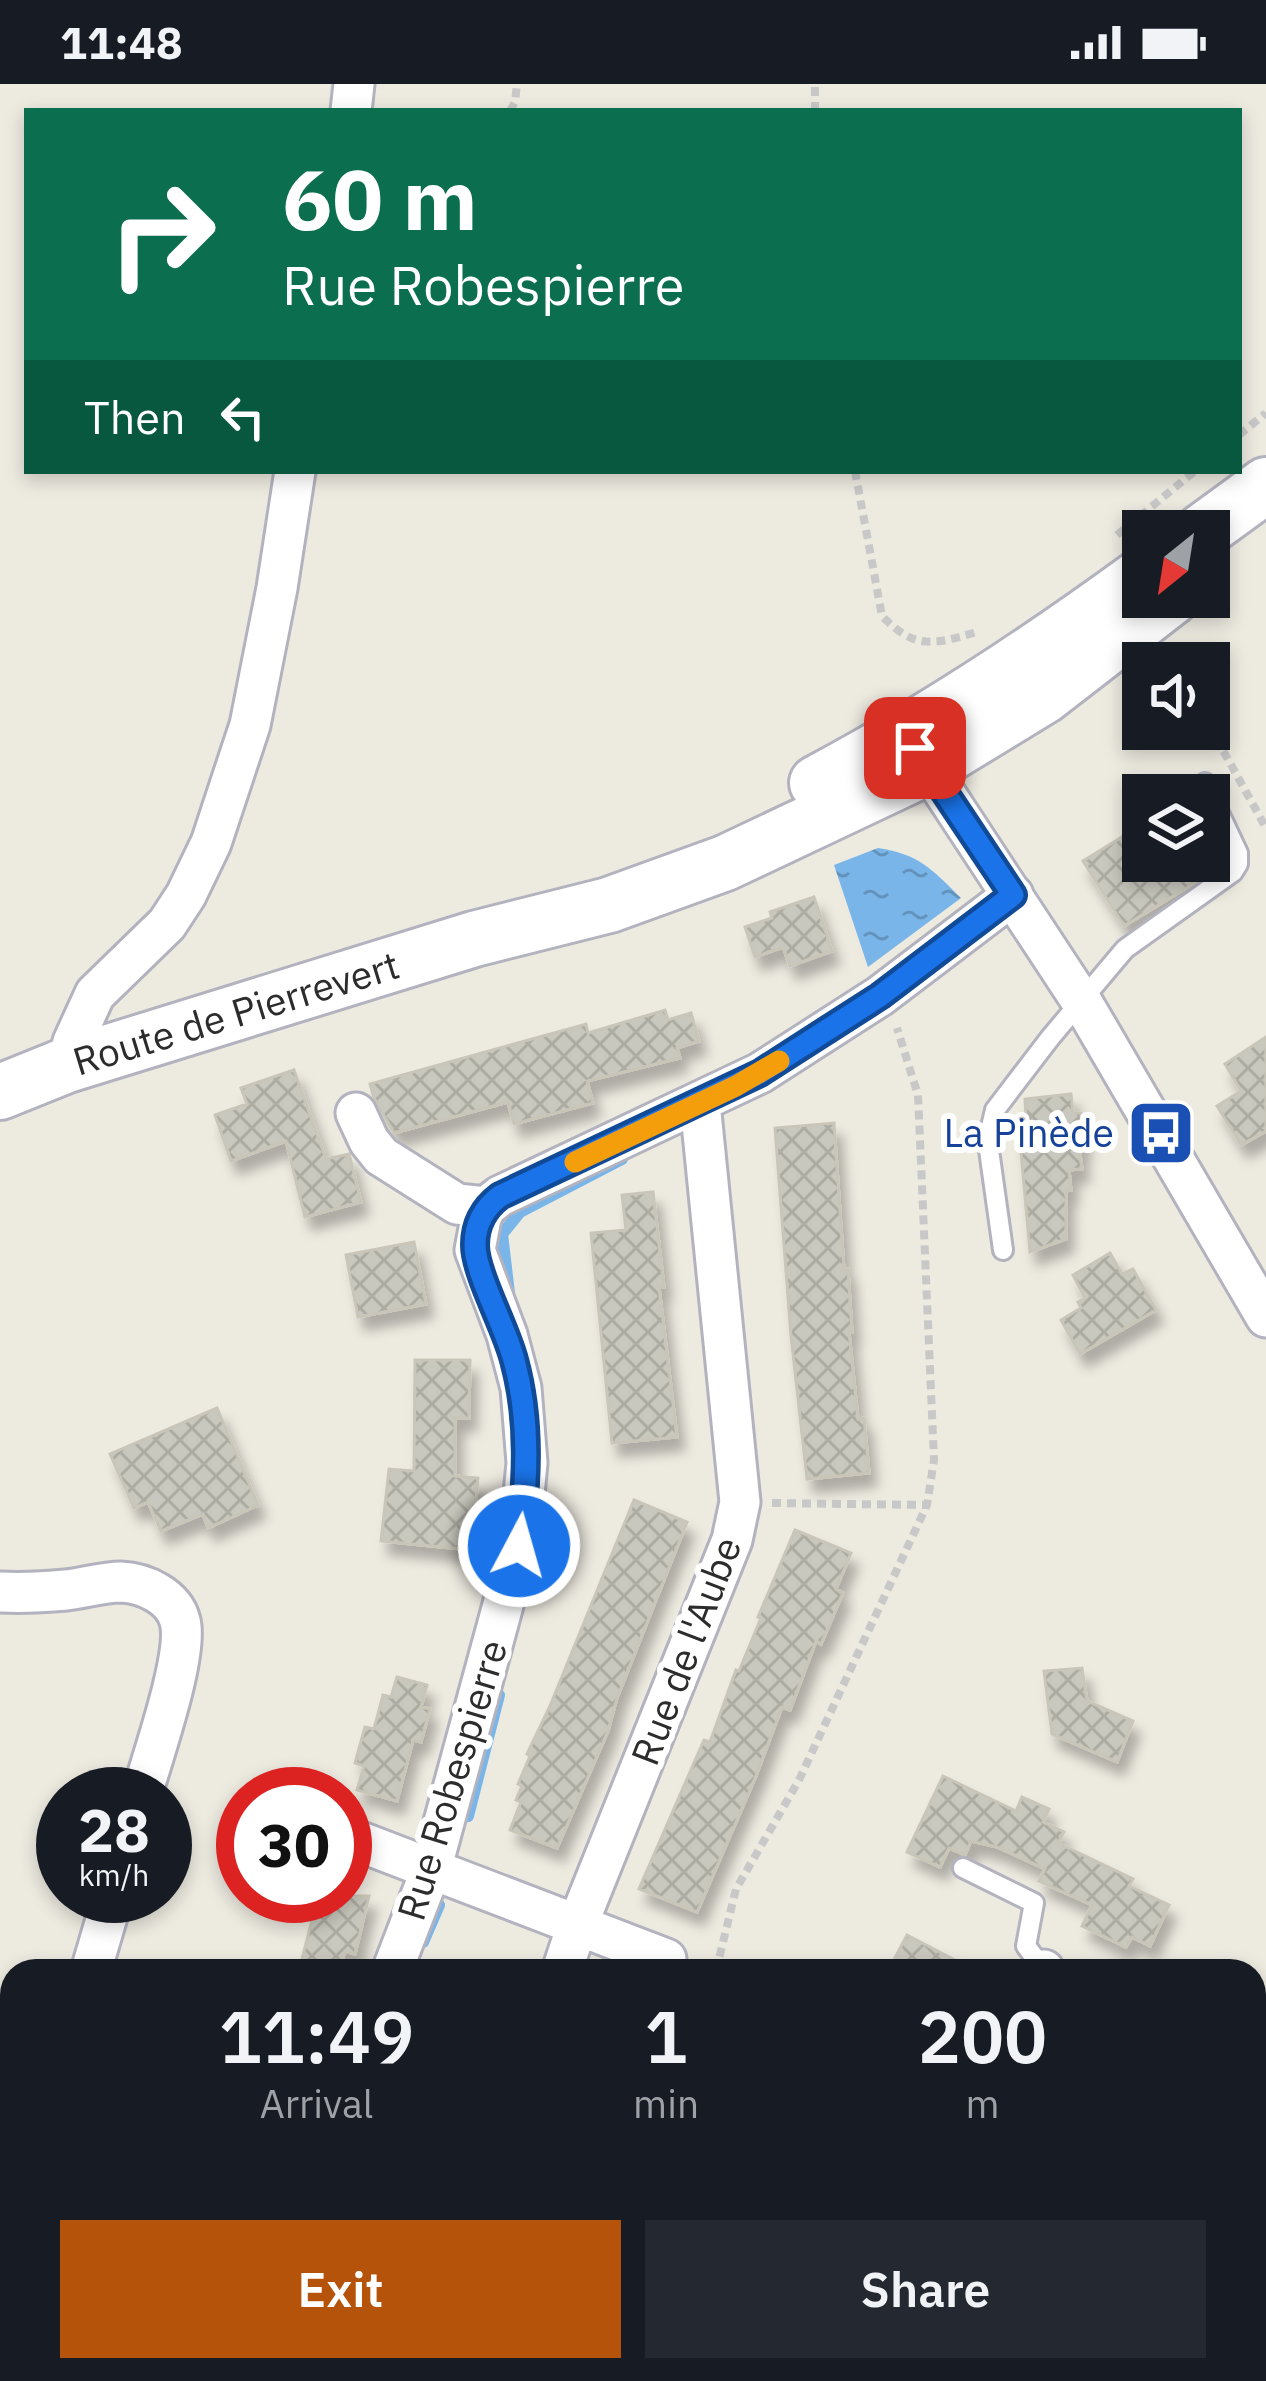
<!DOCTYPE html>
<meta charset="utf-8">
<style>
:root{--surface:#171b24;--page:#242831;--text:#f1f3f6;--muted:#9ea1a6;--accent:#b45309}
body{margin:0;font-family:"IBM Plex Sans",sans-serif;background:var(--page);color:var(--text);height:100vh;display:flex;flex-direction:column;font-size:45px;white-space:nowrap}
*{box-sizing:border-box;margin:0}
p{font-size:39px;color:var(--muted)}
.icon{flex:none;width:66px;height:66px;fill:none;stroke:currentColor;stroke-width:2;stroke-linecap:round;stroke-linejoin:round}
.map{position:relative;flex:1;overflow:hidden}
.panel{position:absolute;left:0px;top:1875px;width:1266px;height:423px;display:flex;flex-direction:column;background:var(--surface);border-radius:36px 36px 0 0;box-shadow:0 6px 18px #0003}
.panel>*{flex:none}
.top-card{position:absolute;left:24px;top:24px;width:1218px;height:366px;border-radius:0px;box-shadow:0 6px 18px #0003;background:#0b6e4f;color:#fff;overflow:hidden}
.needle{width:78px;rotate:210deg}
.buttons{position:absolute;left:1122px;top:426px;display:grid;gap:24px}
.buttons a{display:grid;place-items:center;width:108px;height:108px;border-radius:0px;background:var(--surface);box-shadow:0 6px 18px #0003;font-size:60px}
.speed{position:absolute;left:36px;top:1683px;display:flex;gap:24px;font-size:60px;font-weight:700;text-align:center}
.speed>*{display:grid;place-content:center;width:156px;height:156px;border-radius:50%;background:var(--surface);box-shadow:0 6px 18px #0003;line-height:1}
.speed small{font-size:30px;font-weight:400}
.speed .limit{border:18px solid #d22;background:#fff;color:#111}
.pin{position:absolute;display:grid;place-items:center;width:102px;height:102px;color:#fff;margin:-51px;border-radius:24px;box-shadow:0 6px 18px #0006}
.me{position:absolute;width:132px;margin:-66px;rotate:6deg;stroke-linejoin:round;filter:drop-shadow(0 0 9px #0008)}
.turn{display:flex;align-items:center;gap:42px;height:252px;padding:0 60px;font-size:54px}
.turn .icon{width:156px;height:156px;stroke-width:2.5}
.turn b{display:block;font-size:84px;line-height:102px}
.then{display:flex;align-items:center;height:114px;padding:0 60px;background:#0003;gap:24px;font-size:45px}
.eta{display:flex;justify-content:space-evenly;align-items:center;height:204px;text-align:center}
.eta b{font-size:72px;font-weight:600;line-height:84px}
.action{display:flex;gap:24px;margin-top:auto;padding:24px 60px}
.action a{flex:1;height:138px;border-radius:0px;background:var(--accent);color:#fff;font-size:48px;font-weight:600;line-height:138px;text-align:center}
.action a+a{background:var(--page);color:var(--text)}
.status{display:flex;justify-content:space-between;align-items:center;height:84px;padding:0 60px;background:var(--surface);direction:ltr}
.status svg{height:33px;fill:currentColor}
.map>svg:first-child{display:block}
.water{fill:url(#water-ripples)}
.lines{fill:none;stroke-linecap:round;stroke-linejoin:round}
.stream{stroke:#79b5e8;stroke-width:12}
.building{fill:url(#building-cross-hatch);stroke:#c9c6b9;stroke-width:3;filter:url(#shadow)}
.lane-casing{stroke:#b3b3bf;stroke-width:24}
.street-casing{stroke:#b3b3bf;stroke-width:45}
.secondary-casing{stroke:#b3b3bf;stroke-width:60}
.path{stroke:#c8c8c8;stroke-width:8;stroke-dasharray:9 6;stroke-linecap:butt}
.lane{stroke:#fff;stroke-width:18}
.street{stroke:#fff;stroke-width:39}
.secondary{stroke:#fff;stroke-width:54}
.route-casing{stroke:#114b97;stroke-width:30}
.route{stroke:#1a73e8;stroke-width:21}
.slow{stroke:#f59e0b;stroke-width:21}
.labels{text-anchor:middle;stroke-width:12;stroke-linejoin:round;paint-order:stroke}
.street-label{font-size:39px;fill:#2c2c2c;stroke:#fff}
.transit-label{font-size:39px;fill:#164399;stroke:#fff;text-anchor:end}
</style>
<div class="status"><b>11:48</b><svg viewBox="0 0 49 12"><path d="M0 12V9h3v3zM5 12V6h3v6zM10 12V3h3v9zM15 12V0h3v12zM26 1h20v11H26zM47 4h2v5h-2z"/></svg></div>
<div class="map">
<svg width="1266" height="2297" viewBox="0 0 1266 2297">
<defs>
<pattern id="water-ripples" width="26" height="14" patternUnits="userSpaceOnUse" patternTransform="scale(3)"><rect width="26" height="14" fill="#79b5e8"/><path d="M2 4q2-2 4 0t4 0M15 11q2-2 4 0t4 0" fill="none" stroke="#6393bc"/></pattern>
<pattern id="building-cross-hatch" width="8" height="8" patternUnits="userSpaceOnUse" patternTransform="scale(3)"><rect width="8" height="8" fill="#c9c8be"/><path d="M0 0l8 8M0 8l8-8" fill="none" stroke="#adaca3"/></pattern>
<filter id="shadow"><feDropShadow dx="7" dy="13" stdDeviation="6" flood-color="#0004"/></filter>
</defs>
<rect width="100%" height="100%" fill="#edeae0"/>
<!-- water -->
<path class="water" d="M878,764C919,770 933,786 961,814L868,883L834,781Z"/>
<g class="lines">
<!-- stream -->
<path class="stream" d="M509,1209L502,1150L520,1128L622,1075
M468,1732L499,1611
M423,1858L439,1821"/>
</g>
<!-- building -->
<path class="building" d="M1143,740V777H1224L1198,797L1124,842L1083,777Z
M814,813L832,867L790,882L783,863L755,873L745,843L772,834L770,828Z
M665,926L668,936L691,929L699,957L677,964L680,974L587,997L593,1019L514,1040L508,1018L394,1049L374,1014L370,1000L586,940L588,949Z
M1266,953V1047L1241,1061L1217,1022L1241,1007L1225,980Z
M294,986L326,1075L349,1070L361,1118L305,1133L286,1057L231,1077L215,1031L247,1020L241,1004Z
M1071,1010L1073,1029H1081L1083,1063L1079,1062L1082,1085L1069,1086L1071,1106L1066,1107V1155L1030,1168L1018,1035L1026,1034L1025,1015Z
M834,1039L844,1186L848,1185L852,1248H849L858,1335L864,1334L869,1389L807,1395L791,1252L775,1044Z
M653,1108L664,1203H659L677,1353L612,1359L591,1149L626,1146L622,1111Z
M414,1158L426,1220L358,1233L346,1171Z
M1110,1169L1122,1190L1133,1185L1156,1226L1080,1270L1061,1236L1081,1224L1078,1218L1085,1214L1073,1191Z
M415,1276H470L469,1334H455V1392L478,1394L471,1466L381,1457L389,1385L414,1387Z
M217,1324L258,1421L208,1444L203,1430L161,1447L148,1418L134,1424L110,1370Z
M634,1416L687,1438L617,1614L608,1647L557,1764L510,1746L521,1718L516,1716L522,1702L518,1700L530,1672L527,1670L550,1622Z
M795,1446L851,1469L836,1505L843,1509L821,1560L816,1557L790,1626L782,1623L756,1692L697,1828L639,1805L704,1656L710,1658L736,1586L739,1587L761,1534L758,1533Z
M1082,1584L1087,1617L1133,1637L1117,1678L1052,1650L1044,1587Z
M397,1593L427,1601L421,1623L430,1625L421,1658L413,1656L397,1717L357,1706L364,1682L355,1679L365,1643L374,1645L383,1611L391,1613Z
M943,1692L1016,1727L1022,1713L1049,1725L1043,1738L1064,1748L1058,1759L1133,1795L1129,1802L1169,1821L1150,1862L1132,1853L1126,1863L1082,1842L1092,1821L1039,1797L1045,1785L997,1763L971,1757L965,1771L949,1764L940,1783L907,1768Z
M318,1812H369L355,1870L345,1867L339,1887H299Z
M907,1851L976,1887H888Z"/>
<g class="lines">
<!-- lane casing -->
<g class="lane-casing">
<path id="lane" d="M1003,1166L989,1066L990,1047L995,1026L1050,954L1125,865L1233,788L1238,780V769L1205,699
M963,1784L1034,1819L1026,1862L1044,1886"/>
</g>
<!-- street casing -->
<g class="street-casing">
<path id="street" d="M351,27L354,0
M915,664L1082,918L1266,1233
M67,981L73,958L95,910L167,840L186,811L211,759L250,641L277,504L295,387
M356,1029L369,1057L381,1072L457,1120L486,1123
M0,1508C22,1509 44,1508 66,1506C84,1504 103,1498 121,1498C145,1499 174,1513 180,1537C189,1570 152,1674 142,1710
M345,1752L666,1875
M91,1887L113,1812
M392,1887L431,1786L519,1462L527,1379L521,1304L507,1251L475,1166L481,1134L486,1123L500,1112L760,989L880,912L1013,811
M562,1887L577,1842L732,1456L740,1418L700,1019
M1043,1887L1044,1886
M0,2260L12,2199
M840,2297L845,2286"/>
</g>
<!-- secondary casing -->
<g class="secondary-casing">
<path id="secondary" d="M1203,447L1266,401
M817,699C930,639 1039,567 1143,491
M0,1008L67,981L474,855L609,821L725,779L926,684L1044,612L1172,513"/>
</g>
<!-- path -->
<path class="path" d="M510,27L515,18L517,0
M815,27V0
M1239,351L1266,329
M855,387L882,532C916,567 934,560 977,548
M1117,451L1195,387
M1209,641L1266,744
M772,1419L927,1421
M716,1887L736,1805L799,1696L927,1421L934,1376L918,1011L897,944"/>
<!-- lane -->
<use href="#lane" class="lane"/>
<!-- street -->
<use href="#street" class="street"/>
<!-- secondary -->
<use href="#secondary" class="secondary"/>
</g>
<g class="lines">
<!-- route casing -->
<g class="route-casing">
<path id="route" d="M519,1462C527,1399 531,1338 514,1276C506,1244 475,1189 475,1161C475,1140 484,1124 500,1112L760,989L880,912L1013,811L915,664"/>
</g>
<!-- route -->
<use href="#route" class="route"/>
<!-- slow -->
<path class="slow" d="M575,1078L736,1002L779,977"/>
</g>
<!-- icons -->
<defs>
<g id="bus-square" transform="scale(3.45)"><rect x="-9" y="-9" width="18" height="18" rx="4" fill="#1a4fb4" stroke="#fff"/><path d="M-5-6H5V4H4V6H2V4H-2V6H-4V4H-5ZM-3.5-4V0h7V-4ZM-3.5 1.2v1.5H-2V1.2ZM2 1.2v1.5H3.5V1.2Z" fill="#fff"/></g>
</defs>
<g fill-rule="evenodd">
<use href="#bus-square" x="1161" y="1049"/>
</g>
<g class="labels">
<!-- street labels -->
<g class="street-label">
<text transform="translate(236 929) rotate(-17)" y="14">Route de Pierrevert</text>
<text transform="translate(686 1567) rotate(-69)" y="14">Rue de l'Aube</text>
<text transform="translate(452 1696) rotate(-73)" y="14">Rue Robespierre</text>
</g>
<!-- transit labels -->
<g class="transit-label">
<text x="1114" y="1063">La Pinède</text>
</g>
</g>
</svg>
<div class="buttons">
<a><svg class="needle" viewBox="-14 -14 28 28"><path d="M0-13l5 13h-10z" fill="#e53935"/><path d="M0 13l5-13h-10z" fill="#9ea1a6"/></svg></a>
<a><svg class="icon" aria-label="sound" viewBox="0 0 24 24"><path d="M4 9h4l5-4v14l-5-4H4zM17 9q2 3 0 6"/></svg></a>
<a><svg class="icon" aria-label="layers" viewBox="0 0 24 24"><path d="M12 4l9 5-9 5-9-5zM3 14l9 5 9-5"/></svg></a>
</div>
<div class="speed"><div>28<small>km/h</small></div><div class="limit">30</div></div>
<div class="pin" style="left:915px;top:664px;background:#d93025"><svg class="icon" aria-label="arrive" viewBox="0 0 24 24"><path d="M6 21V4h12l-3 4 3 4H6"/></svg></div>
<svg class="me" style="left:519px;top:1462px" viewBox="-20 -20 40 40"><circle r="17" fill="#1a73e8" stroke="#fff" stroke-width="3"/><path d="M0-11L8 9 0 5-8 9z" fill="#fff"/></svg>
<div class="top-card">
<div class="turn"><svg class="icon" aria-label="right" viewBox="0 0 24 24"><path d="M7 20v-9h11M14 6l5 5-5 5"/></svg><div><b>60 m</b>Rue Robespierre</div></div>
<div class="then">Then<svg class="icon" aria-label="left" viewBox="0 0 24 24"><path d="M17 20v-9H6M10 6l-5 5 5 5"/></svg></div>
</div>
<section class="panel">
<div class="eta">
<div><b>11:49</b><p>Arrival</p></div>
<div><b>1</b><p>min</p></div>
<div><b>200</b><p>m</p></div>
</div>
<div class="action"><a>Exit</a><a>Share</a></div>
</section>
</div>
